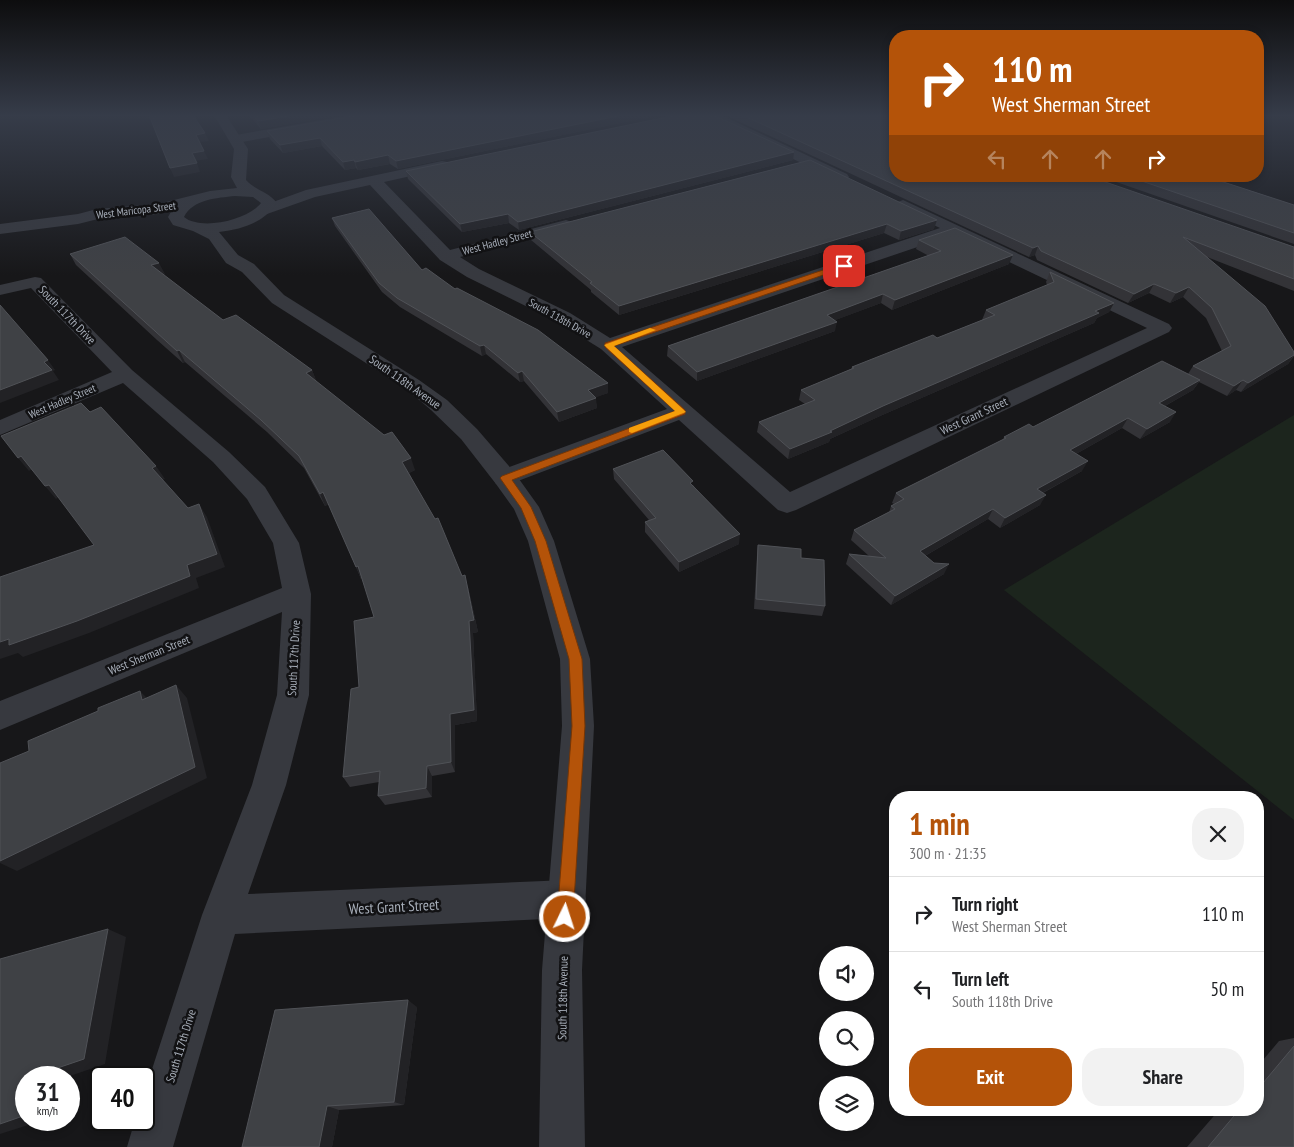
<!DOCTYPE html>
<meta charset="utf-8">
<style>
:root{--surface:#fff;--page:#f2f2f2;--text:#202124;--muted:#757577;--line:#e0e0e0;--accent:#b45309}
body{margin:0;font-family:"PT Sans Narrow",sans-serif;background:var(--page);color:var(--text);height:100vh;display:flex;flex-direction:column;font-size:19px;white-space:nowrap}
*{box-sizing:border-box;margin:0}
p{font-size:16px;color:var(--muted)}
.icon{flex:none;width:28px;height:28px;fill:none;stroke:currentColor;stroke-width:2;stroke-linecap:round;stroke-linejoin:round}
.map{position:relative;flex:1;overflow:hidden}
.drawer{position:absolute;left:889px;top:791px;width:375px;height:325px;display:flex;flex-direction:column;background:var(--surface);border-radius:20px;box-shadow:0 2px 8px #0003}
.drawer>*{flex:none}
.guide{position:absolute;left:889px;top:30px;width:375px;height:152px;border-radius:20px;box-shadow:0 2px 8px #0003;background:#b45309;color:#fff;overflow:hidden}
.buttons{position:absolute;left:819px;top:946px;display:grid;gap:10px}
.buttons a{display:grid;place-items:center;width:55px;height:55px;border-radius:50%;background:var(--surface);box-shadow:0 2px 8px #0003;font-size:25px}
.speed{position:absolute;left:15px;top:1066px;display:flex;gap:10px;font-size:25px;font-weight:700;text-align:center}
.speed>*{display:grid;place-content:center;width:65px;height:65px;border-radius:50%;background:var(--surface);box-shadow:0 2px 8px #0003;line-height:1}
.speed small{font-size:12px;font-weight:400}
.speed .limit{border:2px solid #111;border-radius:8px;background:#fff;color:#111}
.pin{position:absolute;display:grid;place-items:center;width:42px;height:42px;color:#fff;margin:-21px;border-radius:10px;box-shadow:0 2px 8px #0006}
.me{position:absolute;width:55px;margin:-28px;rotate:4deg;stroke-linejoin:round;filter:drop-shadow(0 0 4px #0008)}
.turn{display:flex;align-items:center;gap:18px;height:105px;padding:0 20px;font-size:22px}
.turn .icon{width:65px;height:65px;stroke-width:2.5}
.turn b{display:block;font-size:35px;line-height:42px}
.lanes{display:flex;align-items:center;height:48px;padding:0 20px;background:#0003;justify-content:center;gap:25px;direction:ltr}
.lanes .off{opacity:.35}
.round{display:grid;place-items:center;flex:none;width:52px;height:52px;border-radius:20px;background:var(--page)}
.overview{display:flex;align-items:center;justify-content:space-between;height:85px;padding:0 20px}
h1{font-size:30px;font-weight:600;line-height:38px;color:var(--accent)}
.primary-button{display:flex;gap:10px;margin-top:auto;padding:10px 20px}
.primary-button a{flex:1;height:58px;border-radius:20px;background:var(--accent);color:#fff;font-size:20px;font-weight:600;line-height:58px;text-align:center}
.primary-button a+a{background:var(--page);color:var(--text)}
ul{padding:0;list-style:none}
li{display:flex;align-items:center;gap:15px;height:75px;padding:0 20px;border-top:1px solid var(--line)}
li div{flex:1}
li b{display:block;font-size:19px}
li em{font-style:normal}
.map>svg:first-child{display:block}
.green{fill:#1c251d}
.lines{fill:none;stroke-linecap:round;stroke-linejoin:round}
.minor{fill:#37393f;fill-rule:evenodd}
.tertiary{fill:#37393f;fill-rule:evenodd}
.wall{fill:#333337}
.shaded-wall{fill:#222225}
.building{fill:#3f4145;stroke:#505257}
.route{fill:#b45309;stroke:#753606}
.slow{fill:#f59e0b}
.labels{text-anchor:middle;stroke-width:5;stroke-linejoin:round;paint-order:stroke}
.far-street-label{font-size:11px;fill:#a8afba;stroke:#121214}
.street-label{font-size:12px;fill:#a8afba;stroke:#121214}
.near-street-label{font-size:15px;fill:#a8afba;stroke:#121214}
</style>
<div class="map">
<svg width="1294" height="1147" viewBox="0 0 1294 1147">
<rect width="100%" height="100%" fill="#171719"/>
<!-- green -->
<path class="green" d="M1294,415V820L1004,590Z"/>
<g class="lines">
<!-- minor -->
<path class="minor" d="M350,115H375L369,119L236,143L230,139L236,135Z
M706,115H721L847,174L849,177L847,180H837L708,118Z
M442,161L447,162L449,165L447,168L384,182L450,250L566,220L572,222L574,225L572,228L460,257L479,269L570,313L610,338L940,228L898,208L895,205L898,202L903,200L1169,324L1172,328L1169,332L796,510L787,513L778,510L679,420L505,486L496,484L493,478L496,472L667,409L601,349L556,321L467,277L440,260L370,185L315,197L267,214L262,212L259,209L262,206L306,190ZM953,235L1147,328L790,492L622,347Z
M35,277L41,278L132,370L229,452L265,487L299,543L311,594L309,695L286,785L248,894L567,880L581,885L586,899L581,913L567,918L235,934L173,1147H127L135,1120H144V1094L202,915L252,785L277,695L282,612L0,730V701L282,588L273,543L247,499L213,462L123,383L0,435V420L112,372L31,288L0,295V285Z"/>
<!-- tertiary -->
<path class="tertiary" d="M214,115H226L248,149L246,180C256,191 268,191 277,203C263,223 243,229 219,232L238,255L254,264L284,295L419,380L447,400L477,429L514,472L539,507L554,541L590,659L594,726L582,970L585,1147H539L542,970L562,726L560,659L528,541L514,509L496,484L461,439L431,410L405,388L272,303L242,272L226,263L209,239L193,231L173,225L168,217L172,210L158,214L98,219L78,224L0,234V224L78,214L97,209L158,204L210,191L237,188L231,177L234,149ZM235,196L253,197L261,203C248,220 201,231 184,217C193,199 217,198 235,196Z"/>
</g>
<!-- wall -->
<path class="wall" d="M249,115H341L261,129Z
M659,115L398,169L390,164L358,170L356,168L345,170L322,146L283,153L270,139L267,131Z
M725,115H895L1294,247V291L1207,257L1294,352V356L1288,364L1241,392L1236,390L1227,396L1199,382L1193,390L1165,406L1170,422L1140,439L1122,428L1076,454L1082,471L1043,493L1040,505L1000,528L988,519L925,556L944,574L891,605L846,564L849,554L869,556L851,540L854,530L889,513L891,506L894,504L892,503L896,493L1003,440L1004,437L1188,374L1193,366L1222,351L1206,318L1183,297L1170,303L1149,293L1128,303L1037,260L1035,255L1029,257Z
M794,152L793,160L519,230L509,223L462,232L408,179L406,171Z
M810,160L934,229L899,240L884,233L619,315L591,292V290L531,240L530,232Z
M1099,176H1205L1294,205V244Z
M332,218L455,289L608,393L595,397L597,408L559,422L524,381L520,382L486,354L482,356L400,307L382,292L335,226Z
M919,240L1009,264L892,310L881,303L835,320V331L697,381L667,356L668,346L929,256L916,249Z
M70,254L165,274L163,275L223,320L312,370L316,381L415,470L409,473L468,587L478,632L473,633L477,721L455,725V772L432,776V797L385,805L378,796L379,782L350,787L343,777L359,687L374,617L362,578L361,579L329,504L325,506L304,468L267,432L185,362L183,363L157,340L76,265Z
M1050,272L1114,303L1109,312L1097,318L1094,323L880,416L830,439L829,442L788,459L757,432L759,422L805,404L799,400L801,390L851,369L852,367L937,338L982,320L986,310L1047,285L1046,282Z
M613,469L693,485L739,544L679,572L645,532V522L649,520L614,479Z
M758,545L801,558L825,606L822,616L754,609L757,555Z
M417,1007L404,1105L339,1110L332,1147H242Z
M1294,1038V1147H1187L1219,1110H1258V1066L1279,1041Z"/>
<!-- shaded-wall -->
<path class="shaded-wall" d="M295,115H341L261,129L258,121Z
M623,115H659L398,169L396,161Z
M205,133L209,141L199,142L196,135Z
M320,138L322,146L283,153L280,145Z
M204,151L208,159L195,161L192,153Z
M794,152L793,160L519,230L518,222Z
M388,155L390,164L358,170L355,162Z
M354,160L356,168L345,170L343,162Z
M197,163L200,172L174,177L170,168Z
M508,214L509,223L462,232L460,224Z
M937,220L934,229L899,240L901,231Z
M887,224L884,233L619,315V306Z
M1038,246L1035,255L1029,257L1033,248Z
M1013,255L1009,264L892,310L895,300Z
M159,263L165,274L157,277L151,265Z
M1154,284L1149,293L1128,303L1134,294Z
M1189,287L1183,297L1170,303L1176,293Z
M883,294L881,303L825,324L827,315Z
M1114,303L1109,312L1097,318L1094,323L880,416L830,439L829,442L788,459L790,449L883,406Z
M837,322L835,331L697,381V372Z
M484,345L486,354L482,356L480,346Z
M179,350L185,362L183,363L177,351Z
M1294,355L1288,364L1241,392L1248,383Z
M48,360L55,370L53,371L59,380L0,403V390L44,362Z
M312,370L317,382L306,373Z
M522,371L524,381L520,382L518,373Z
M1200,380L1193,390L1152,413L1159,403Z
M1243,380L1236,390L1227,396L1234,386Z
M608,383V393L589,400L588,390Z
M596,398L597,408L559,422L557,412Z
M1176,412L1170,422L1140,439L1147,429Z
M1128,418L1122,428L1065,460L1070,450Z
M21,456L32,469L29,471L18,458Z
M411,458L415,470L407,474L402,462Z
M1088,461L1082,471L1031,499L1037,489Z
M156,466L165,479L160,481L152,468Z
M49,485L59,497L56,499L45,486Z
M323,492L329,504L325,506L320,494Z
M1046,495L1040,505L1000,528L1005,518Z
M199,504L207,517L225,567L196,578L199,588L89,633L23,657L18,653L0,659V642L187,565Z
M993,509L988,519L916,561L920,551Z
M740,534L739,544L679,572V562Z
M949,564L944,574L891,605L895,596Z
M358,566L364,578L361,579L356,567Z
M465,575L468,587L478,632L473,633L477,721L455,725V772L451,762L450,714Z
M176,685L187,698L207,778L17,871L0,863V861Z
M140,691L152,703L142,700Z
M427,766L432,776V797L426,788Z
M108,929L126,937L105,1064L64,1078H36L37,1075Z
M408,1000L417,1007L404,1105L394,1102Z
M327,1106L339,1110L332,1147H319Z
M26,1115V1120H44L0,1134V1124Z"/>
<!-- building -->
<path class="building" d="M149,115H193L205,133L196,135L204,151L192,153L197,163L170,168Z
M253,115H295L258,121Z
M359,115H623L396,161L388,155L355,162L354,160L343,162L320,138L280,145L267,131Z
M677,115H713L794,152L518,222L508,214L460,224L406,171Z
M742,115H895V176H1088L1294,247V279L1183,237L1265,306L1294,352V355L1248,383L1243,380L1234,386L1193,366L1231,346L1212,308L1189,287L1176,293L1154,284L1134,294L1041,251L1038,246L1033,248Z
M810,160L937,220L901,231L887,224L619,306L590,283L592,282L530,232Z
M1127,176H1205L1294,205V233Z
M369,209L422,270L426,268L455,289L457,288L538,330L608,383L588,390L596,398L557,412L522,371L518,373L484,345L480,346L397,298L379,283L332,218Z
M955,228L1013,255L895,300L883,294L827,315L837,322L697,372L668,346L941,251L919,240Z
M125,237L159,263L151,265L223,320L236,315L312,370L306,373L384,435L392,432L411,458L402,462L435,519L438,518L462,576L465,575L474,620L469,621L474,710L450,714L451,762L427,766L426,788L378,796L380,771L343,777L351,689L359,687L354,621L374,617L358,566L356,567L323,492L320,494L299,456L261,420L179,350L177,351L70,254Z
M1050,272L1114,303L1095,311L1099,313L883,406L830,431L832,432L790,449L759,422L815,400L801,390L854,368L852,367L933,335L937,338L995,315L986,310L1054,282Z
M0,305L48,360L44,362L52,370L0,390Z
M1162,361L1200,380L1159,403L1176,412L1147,429L1128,418L1070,450L1088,461L1037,489L1046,495L1005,518L993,509L920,551L934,563L949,564L895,596L849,554L886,558L854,530L895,509L891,506L904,499L896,493L1006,438L1004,437L1029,424L1033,427Z
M81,403L90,412L101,407L156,466L152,468L188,508L199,504L217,554L187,565L190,576L77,621L9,645V639L0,642V577L94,545L49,485L45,486L21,456L18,458L1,436Z
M663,450L693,481L690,483L740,534L679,562L645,522L656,518L613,469Z
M758,545L801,549V558L824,560L825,606L756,599Z
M176,685L195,767L0,861V763L29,751L28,741L98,711V708L140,691L142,700Z
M108,929L84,1059L37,1075L36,1078H26V1115L0,1124V959Z
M408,1000L394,1102L327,1106L319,1147H242L275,1010Z
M1294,1046V1147H1208L1239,1110H1258V1089Z"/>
<!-- sky -->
<linearGradient id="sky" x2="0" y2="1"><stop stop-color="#0d0d0e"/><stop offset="0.42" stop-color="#363c49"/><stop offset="1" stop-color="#363c49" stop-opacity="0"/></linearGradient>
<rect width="1294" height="275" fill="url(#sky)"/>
<!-- route -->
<path class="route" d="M844,263L848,266L847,267L614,346L685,410V414L512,480L531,507L546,541L582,659L585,726L573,917L571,922L565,925L560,922L557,917L572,726L569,659L535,541L521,508L500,478L502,476L675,411L605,347V343Z"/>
<!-- slow -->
<path class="slow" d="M650,328L656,330L614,346L686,412L632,433L629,432V428L675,411L604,345Z"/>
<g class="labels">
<!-- far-street labels -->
<g class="far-street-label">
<text transform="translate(136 210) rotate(-7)" y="4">West Maricopa Street</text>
<text transform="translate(497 242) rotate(-15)" y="4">West Hadley Street</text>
<text transform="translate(560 318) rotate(29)" y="4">South 118th Drive</text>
<text transform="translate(62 401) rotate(-23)" y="4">West Hadley Street</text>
</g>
<!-- street labels -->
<g class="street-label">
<text transform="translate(67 315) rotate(46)" y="4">South 117th Drive</text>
<text transform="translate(405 382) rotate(35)" y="4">South 118th Avenue</text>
<text transform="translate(974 416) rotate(-25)" y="4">West Grant Street</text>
<text transform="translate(149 655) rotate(-22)" y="4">West Sherman Street</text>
<text transform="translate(294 658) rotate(-87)" y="4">South 117th Drive</text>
<text transform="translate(563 998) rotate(-89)" y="4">South 118th Avenue</text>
<text transform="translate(181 1046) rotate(-73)" y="4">South 117th Drive</text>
</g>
<!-- near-street labels -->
<g class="near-street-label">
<text transform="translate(394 907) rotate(-3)" y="5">West Grant Street</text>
</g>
</g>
</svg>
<div class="buttons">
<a><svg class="icon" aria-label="sound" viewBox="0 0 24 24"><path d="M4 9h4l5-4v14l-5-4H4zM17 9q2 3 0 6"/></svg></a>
<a><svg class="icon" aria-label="search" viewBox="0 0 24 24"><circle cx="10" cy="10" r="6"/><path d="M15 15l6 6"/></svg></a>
<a><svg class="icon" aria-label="layers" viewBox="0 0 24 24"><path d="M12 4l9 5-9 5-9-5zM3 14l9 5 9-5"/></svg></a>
</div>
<div class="speed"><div>31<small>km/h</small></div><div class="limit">40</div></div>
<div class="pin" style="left:844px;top:266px;background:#d93025"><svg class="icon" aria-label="arrive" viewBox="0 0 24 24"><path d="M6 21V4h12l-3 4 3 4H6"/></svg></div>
<svg class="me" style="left:565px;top:917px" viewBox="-20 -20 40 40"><circle r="17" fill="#b45309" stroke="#fff" stroke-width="3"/><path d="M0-11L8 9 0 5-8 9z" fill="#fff"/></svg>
<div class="guide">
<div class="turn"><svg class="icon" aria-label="right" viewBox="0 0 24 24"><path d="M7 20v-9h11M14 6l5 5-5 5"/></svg><div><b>110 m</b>West Sherman Street</div></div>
<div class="lanes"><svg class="icon off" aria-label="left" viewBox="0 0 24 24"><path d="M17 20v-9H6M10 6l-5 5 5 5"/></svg><svg class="icon off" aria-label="ahead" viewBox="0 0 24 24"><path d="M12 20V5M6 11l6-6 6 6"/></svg><svg class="icon off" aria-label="ahead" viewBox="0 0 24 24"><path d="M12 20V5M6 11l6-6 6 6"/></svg><svg class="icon" aria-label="right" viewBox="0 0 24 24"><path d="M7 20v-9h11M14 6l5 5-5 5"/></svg></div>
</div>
<section class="drawer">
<div class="overview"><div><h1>1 min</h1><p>300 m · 21:35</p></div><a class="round"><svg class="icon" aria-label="close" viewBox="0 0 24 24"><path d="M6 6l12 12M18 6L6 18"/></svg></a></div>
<ul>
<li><svg class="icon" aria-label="right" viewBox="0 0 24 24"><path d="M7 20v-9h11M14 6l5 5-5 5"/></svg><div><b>Turn right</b><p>West Sherman Street</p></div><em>110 m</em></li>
<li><svg class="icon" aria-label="left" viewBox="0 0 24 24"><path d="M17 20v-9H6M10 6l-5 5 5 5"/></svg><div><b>Turn left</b><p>South 118th Drive</p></div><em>50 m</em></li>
</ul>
<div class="primary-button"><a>Exit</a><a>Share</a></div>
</section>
</div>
